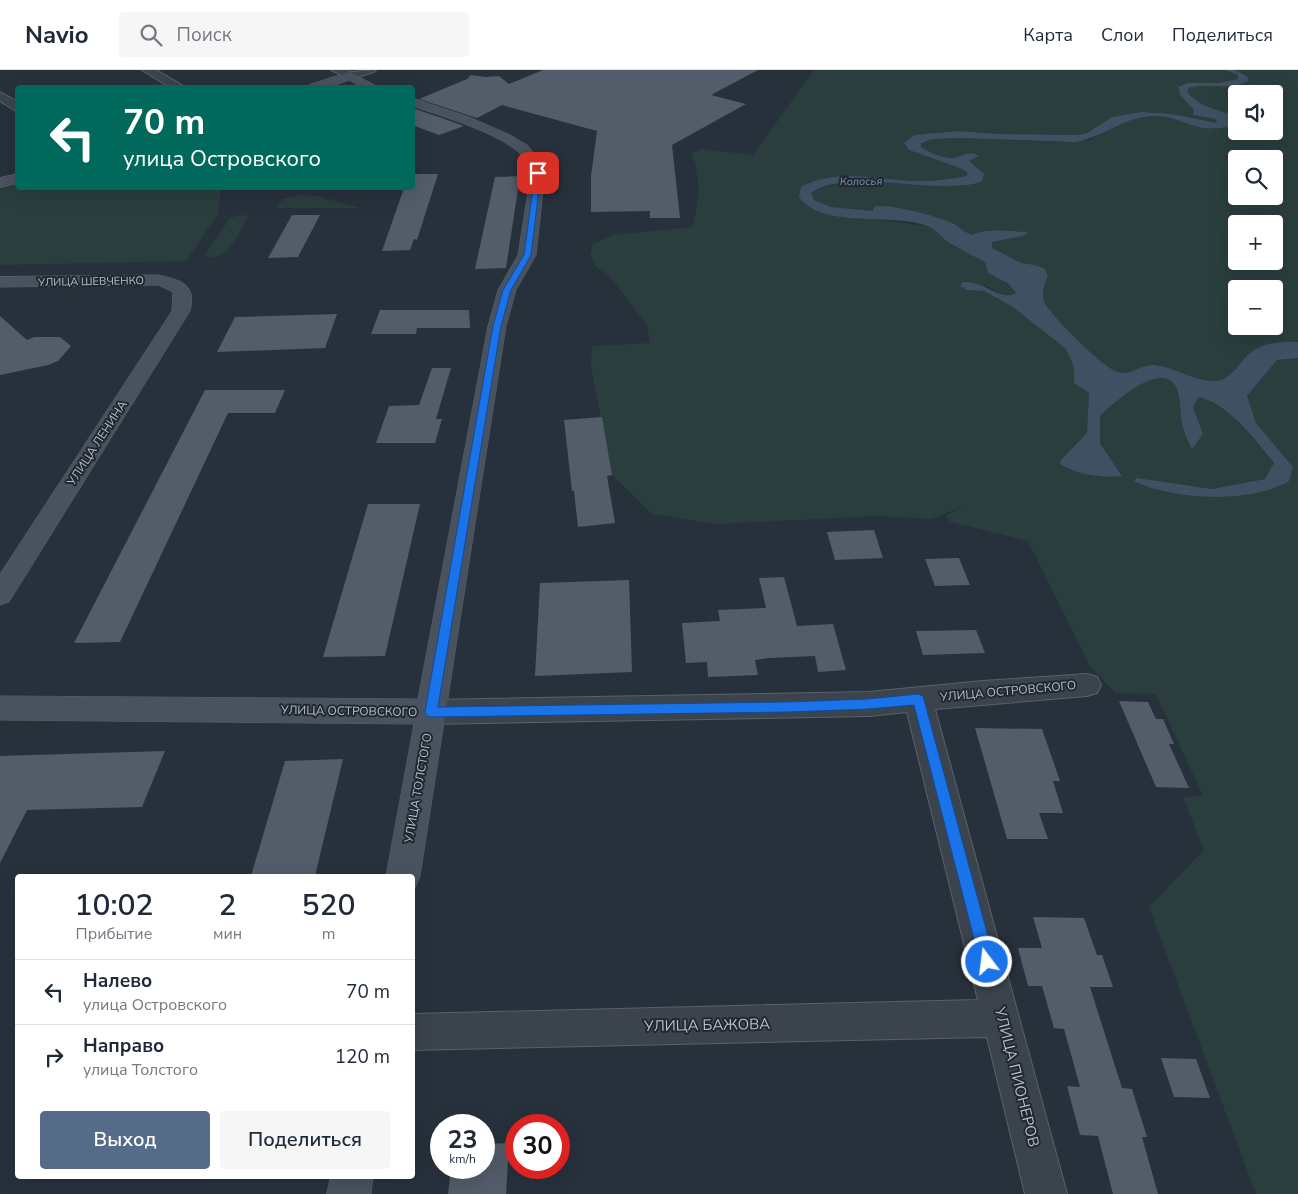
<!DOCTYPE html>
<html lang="ru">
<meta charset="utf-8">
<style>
:root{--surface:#fff;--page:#f6f6f7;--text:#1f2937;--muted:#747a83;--line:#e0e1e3;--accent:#556b88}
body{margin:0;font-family:"Nunito Sans",sans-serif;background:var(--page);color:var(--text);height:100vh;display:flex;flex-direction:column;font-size:19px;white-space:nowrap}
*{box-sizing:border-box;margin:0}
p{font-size:16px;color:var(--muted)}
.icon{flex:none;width:28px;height:28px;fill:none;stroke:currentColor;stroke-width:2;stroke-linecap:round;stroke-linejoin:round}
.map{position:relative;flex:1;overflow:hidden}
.panel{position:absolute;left:15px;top:804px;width:400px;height:305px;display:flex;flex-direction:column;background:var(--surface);border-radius:5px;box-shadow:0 5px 20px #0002}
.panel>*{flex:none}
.guide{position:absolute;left:15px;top:15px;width:400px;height:105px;border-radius:5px;box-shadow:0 5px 20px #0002;background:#00695c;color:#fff;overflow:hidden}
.fabs{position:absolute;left:1228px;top:15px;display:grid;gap:10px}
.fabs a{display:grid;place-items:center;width:55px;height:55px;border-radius:5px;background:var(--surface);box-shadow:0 5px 20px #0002;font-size:25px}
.speed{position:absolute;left:430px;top:1044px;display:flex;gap:10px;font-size:25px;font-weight:700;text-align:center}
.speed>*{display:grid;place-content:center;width:65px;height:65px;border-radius:50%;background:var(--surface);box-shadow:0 5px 20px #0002;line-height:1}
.speed small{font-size:12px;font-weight:400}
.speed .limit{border:8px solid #d22;background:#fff;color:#111}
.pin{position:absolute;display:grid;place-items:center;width:42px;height:42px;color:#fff;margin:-21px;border-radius:10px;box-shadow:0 2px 8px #0006}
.me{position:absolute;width:55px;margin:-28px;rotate:345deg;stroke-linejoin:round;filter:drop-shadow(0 0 4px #0008)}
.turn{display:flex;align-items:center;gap:18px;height:105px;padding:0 25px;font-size:22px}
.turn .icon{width:65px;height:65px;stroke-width:2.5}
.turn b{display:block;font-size:35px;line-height:42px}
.eta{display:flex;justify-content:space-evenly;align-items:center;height:85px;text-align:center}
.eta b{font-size:30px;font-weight:600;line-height:35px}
.button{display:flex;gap:10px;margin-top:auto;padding:10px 25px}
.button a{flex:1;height:58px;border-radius:5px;background:var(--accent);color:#fff;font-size:20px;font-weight:600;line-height:58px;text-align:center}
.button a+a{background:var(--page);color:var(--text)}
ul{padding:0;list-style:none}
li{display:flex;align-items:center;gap:15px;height:65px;padding:0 25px;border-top:1px solid var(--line)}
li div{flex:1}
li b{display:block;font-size:19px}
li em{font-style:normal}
header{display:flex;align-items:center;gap:30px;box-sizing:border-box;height:70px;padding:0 25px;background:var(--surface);border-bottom:1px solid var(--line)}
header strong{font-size:24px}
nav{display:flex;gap:28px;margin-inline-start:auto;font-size:18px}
.search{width:350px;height:45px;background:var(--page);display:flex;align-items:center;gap:12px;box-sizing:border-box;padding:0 18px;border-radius:5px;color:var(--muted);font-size:19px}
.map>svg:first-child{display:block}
.green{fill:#2a3e3e;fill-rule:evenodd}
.water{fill:#3f5063}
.building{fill:#535c69}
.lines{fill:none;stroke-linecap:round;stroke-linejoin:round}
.street-casing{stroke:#59616a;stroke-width:2}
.secondary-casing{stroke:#59616a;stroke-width:1}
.street{fill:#3b434c;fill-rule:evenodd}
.secondary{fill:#49525f;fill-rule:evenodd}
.route{fill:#1a73e8;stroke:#114b97}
.labels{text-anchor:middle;stroke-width:4;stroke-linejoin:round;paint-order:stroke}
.far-water-label{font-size:11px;font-style:italic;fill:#7b90a7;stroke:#202831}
.far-street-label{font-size:11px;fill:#b7bec7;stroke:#202831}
.street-label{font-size:12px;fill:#b7bec7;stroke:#202831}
.near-street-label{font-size:15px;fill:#b7bec7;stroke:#202831}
</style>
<header>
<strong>Navio</strong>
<div class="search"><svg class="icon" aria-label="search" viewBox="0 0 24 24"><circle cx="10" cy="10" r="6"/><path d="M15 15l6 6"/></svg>Поиск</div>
<nav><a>Карта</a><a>Слои</a><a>Поделиться</a></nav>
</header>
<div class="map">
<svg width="1298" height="1124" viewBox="0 0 1298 1124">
<rect width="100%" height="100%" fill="#27313c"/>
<!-- green -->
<path class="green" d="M814,0H1225L1238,5V9L1219,13H1188L1181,26L1194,40L1193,45L1216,49L1218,53L1172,44L1141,42L1112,47L1087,63L1079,65L997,64L958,61L915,65L909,80L960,98L967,102V106L947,110L917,111L858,106L826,107L799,127L805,134L820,142L926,156L935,160L947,171L985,192L988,203L1009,214L1017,223L1005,225L984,215L967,220L984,221L1013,237L1066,279L1074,297V313L1089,323L1087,363L1061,390L1122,405L1100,373V346C1113,334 1163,287 1177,319C1181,329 1182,350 1183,361L1203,364L1193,337L1199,327C1231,333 1253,370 1274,393L1265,409L1212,419L1137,408L1244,425L1292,397L1255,353L1247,326L1277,290L1298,288V1124H1256L1149,837L1204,780L1183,727L1203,726L1156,624L1115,623L1090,596L1028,471L951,452L945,446L966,435L931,449L878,446L716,454L652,444L612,405L591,297L592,276L650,273L647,255L610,207L595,196L590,184L593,174L612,165L692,157C700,128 701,112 692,83L703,79L753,85Z
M1235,0H1298V272C1284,271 1266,272 1254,280C1241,288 1233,310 1216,311C1195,312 1175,297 1154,295C1141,294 1130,306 1118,302C1103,298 1055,249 1046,235C1040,226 1044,215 1048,206L1035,195L1021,193L992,179L991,172L1023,166C1009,163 985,155 973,165L967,164L952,153L831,137L814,130L811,123C838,104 940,113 977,113L969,91L978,87L979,85C969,80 962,88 952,88C942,88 928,82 921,77L920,73L933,69L958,68L1056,72L1090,70L1122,52L1134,48L1158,46L1182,51L1192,55L1216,59L1227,43C1212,40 1198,33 1187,22L1189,18C1207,12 1233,22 1248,10L1247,5ZM1236,24H1274V61H1236ZM1236,89H1274V126H1236ZM1236,154H1274V191H1236ZM1236,219H1274V256H1236Z
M17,114L18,118H226L221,120L218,144L186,191L0,195V120Z
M300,125L317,126L360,138H276L283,129Z
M240,145L248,147C238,163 229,191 207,187L206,183L230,148Z"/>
<!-- water -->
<path class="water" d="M1225,0H1235L1247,6L1249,10C1233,22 1207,12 1189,18L1187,22C1201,37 1216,40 1235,45L1234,53L1230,57C1221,58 1212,59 1203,58C1188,55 1174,47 1158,46C1126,44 1104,68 1074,72L958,68L933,69L921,73V77C928,82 943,88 952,88C962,88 970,79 979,86L969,91L984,104L982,111C972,116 960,115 948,116C912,117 838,102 811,123L814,130L831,137L873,141L874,137C886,132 939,147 952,153C960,157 964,163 973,165C983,157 1015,162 1028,162L1023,166L992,172V178L1021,193L1035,195L1045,199L1048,206C1044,215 1040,226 1046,235C1055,249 1103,298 1118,302C1130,306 1141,294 1154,295C1175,297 1195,312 1216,311C1233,310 1241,288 1254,280C1266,272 1284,271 1298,272V288L1277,290L1247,326L1256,353L1293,397L1289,411C1251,434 1172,430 1134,411L1137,408L1212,419L1265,409L1274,393C1256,371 1228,333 1199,327L1193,337L1203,364L1192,379C1189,373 1186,367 1184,361C1179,348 1182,332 1177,319C1163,287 1113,334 1100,346V373L1122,406C1103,408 1077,405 1060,394L1061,390L1087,363L1089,323L1074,313V297L1066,279L1013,237L984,221L967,220L960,216L963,212C984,212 989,222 1005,225C1008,226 1013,224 1016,223L1009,214L988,203L985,192C973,186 960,179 948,172C941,167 936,159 927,156C892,142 823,160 799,127L801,117C837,97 878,110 918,111C934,111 951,109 967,106V102L960,98L909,80L904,73L915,65L958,61L997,64L1079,65L1087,63L1112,47L1141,42L1172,44L1217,53L1216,49L1193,45L1194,40L1181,26L1178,17L1188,13H1219L1238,9V5Z"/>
<!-- building -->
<path class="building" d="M543,0H758L711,25L746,34L672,75L680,148H650V141L591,142V106L597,61L502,35L477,48L419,29L467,9L471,5L486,7L499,6L509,14Z
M412,38L439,47L464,56L439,65L412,55Z
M412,104H438L417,170L414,169L410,180L382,181L404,118H412Z
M520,106L506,198L475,199L495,107Z
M292,145H320L298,187L268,188Z
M380,240H469L470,258H417L416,264H371Z
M337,244L325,278L217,282L235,247Z
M0,246L27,270L34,267H60L71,276L58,291L48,295L0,305Z
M432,298H451L436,349H442L435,373H376L389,336L419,335Z
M205,320H285L275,343H228L120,572L74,573Z
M602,347L612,405L607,406L615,453L578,457L574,421H572L564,350Z
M368,434H420L385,586L323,587Z
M874,460L883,488L835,490L827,462Z
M959,488L970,515L935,516L925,489Z
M784,507L797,556L833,554L846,600L818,602L815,586L769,588L755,590L758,605L708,607L707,592L686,593L682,553L720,551L718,540L766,538L759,508Z
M629,510L632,602L535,606L540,513Z
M976,560L985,583L923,585L916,561Z
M1119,631L1148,632L1156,649H1163L1174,674H1169L1189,718L1156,717Z
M975,658L1042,659L1060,711H1053L1063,743H1039L1048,769H1007Z
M165,681L142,737L27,740L0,793V686Z
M343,689L315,806H251L285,691Z
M1033,847L1084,848L1097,885H1102L1113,917H1090L1122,1018L1132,1019L1147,1067H1142L1158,1124H1113L1098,1066L1080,1065L1067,1016L1080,1017L1064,959L1054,958L1042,916H1028L1018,878H1042Z
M1161,988L1196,989L1210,1028L1174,1027Z
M509,1073L506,1124H448L451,1098H484V1074Z"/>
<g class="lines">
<!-- street casing -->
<g class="street-casing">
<path id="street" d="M142,0H156L187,18H171Z
M331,0H346L351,2L376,0L374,2L350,9Z
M0,22L18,32V42L0,31Z
M1087,604L1097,607L1101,615L1097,623L1087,626L935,639L1067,1124H1025L987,967L412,980V944L978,930L907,642L869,646L431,654L421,650L417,642L421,634L431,630L869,622L983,611Z"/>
</g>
<!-- secondary casing -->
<g class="secondary-casing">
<path id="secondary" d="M350,2L380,18H363L349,10L327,18H307L309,15Z
M412,28L469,47L510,65L527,75L540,90L545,103L536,185L516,220L506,256L420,806L415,818L412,819V806H386L414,654L0,650V626L418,629L488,256L498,220L518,185L531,103C529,100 529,95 527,92C512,66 441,46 412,36Z
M18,104V113L0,118V108Z
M158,205C181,210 197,214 190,241L9,532L0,535V504L172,241L173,222L158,215L0,217V207Z
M331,1106H373L371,1124H327Z"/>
</g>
<!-- street -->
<use href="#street" class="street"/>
<!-- secondary -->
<use href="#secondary" class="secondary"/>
</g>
<!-- route -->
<path class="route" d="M538,102L541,103L531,185L511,220L501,256L438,637L788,632L868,629L918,624L923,626L995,892L992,897L987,900L982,897L980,892L914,635L868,639L788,642L431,647L427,646L425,642L493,256L503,220L524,185L535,103Z"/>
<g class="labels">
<!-- far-water labels -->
<g class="far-water-label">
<text transform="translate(861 111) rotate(-1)" y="4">Колосья</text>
</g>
<!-- far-street labels -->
<g class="far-street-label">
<text transform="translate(91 211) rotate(-1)" y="4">УЛИЦА ШЕВЧЕНКО</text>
</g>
<!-- street labels -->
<g class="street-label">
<text transform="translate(97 373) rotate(-57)" y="4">УЛИЦА ЛЕНИНА</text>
<text transform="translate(1008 621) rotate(-5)" y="4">УЛИЦА ОСТРОВСКОГО</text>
<text transform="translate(349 641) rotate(1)" y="4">УЛИЦА ОСТРОВСКОГО</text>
<text transform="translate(418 718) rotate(-80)" y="4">УЛИЦА ТОЛСТОГО</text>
</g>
<!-- near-street labels -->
<g class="near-street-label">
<text transform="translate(707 955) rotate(-1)" y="5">УЛИЦА БАЖОВА</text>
<text transform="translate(1017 1007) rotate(76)" y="5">УЛИЦА ПИОНЕРОВ</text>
</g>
</g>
</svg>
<div class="fabs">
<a><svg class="icon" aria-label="sound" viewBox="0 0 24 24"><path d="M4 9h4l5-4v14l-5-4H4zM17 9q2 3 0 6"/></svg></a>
<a><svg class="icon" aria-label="search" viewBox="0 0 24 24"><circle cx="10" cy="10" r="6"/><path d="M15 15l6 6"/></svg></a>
<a>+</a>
<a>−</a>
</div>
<div class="speed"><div>23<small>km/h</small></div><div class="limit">30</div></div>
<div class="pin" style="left:538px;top:103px;background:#d93025"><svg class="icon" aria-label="arrive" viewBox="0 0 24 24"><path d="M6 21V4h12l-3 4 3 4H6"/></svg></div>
<svg class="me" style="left:987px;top:892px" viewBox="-20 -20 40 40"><circle r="17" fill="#1a73e8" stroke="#fff" stroke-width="3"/><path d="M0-11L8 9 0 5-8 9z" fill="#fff"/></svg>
<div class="guide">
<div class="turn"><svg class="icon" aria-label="left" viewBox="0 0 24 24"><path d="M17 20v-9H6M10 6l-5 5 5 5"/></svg><div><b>70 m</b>улица Островского</div></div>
</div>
<section class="panel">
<div class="eta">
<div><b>10:02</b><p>Прибытие</p></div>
<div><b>2</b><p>мин</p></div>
<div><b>520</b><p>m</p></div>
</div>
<ul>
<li><svg class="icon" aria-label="left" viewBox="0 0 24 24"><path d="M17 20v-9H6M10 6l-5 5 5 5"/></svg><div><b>Налево</b><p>улица Островского</p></div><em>70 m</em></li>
<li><svg class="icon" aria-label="right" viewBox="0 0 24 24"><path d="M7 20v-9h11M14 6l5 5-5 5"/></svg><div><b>Направо</b><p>улица Толстого</p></div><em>120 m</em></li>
</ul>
<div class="button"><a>Выход</a><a>Поделиться</a></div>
</section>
</div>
